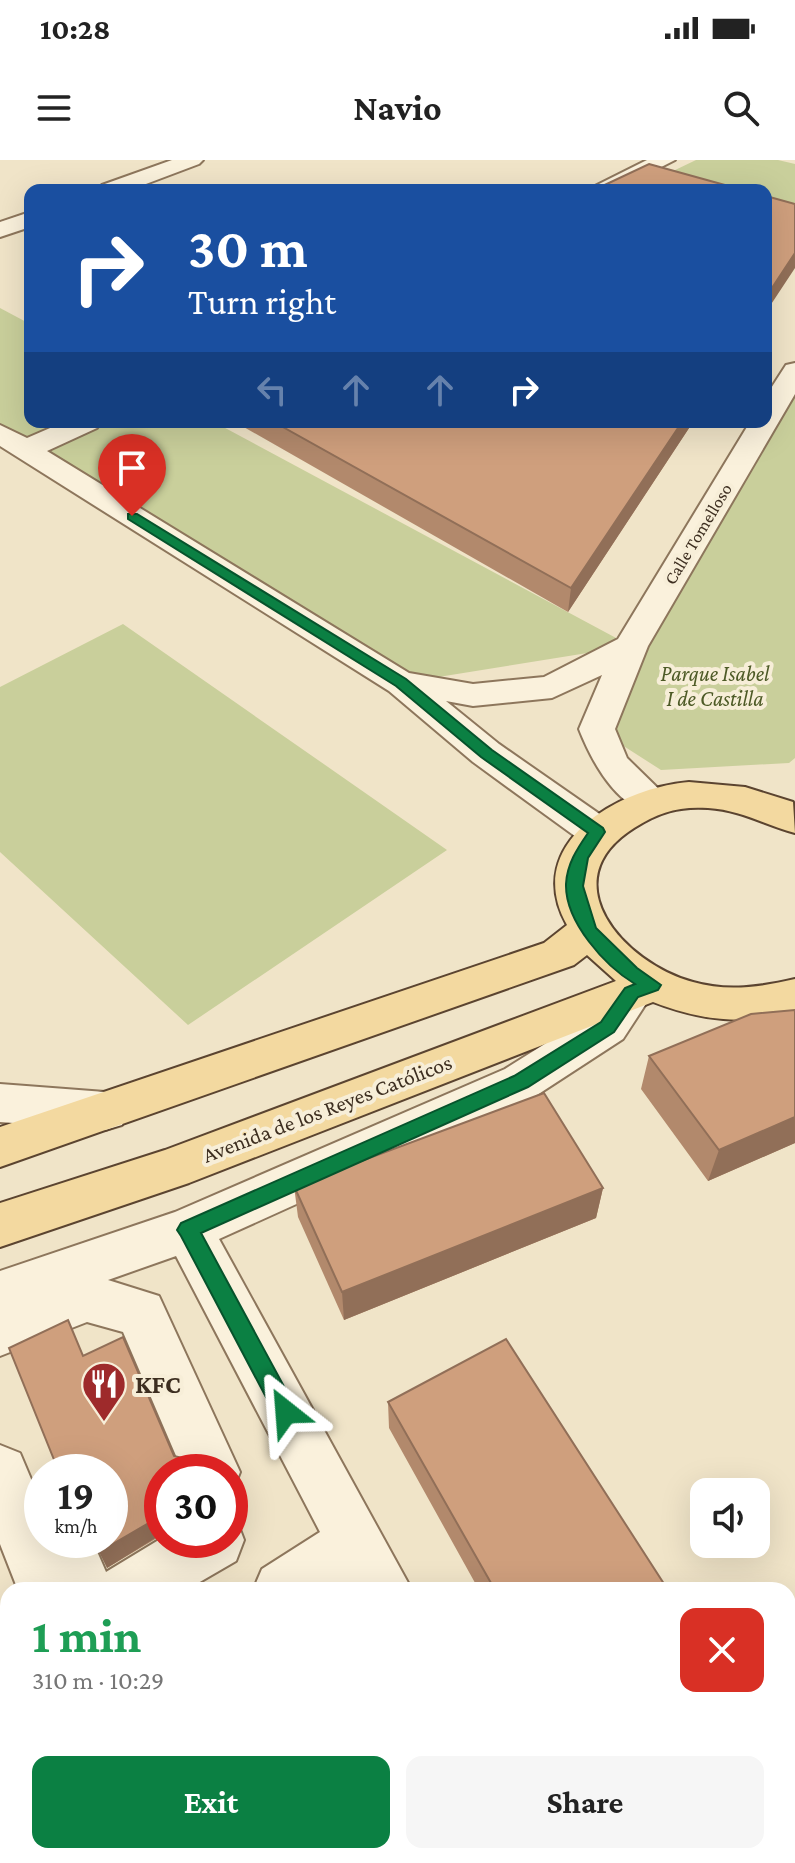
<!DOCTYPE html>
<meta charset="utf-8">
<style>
:root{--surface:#fff;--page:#f6f6f6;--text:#222;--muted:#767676;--accent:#0b8043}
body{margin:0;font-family:"Crimson Pro",serif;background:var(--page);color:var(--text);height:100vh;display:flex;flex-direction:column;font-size:30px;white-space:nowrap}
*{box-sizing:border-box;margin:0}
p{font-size:26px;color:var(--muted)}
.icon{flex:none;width:44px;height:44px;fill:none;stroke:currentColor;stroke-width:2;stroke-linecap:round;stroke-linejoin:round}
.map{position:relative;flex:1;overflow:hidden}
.side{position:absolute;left:0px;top:1422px;width:796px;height:282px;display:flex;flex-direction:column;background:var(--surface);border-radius:24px 24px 0 0;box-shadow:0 8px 32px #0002}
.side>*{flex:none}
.hud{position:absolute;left:24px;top:24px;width:748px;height:244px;border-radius:16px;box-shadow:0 8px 32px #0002;background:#1a4fa0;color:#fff;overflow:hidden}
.controls{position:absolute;left:690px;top:1318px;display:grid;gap:16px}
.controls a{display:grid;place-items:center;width:80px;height:80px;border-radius:16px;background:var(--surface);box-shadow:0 8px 32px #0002;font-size:40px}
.speed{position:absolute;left:24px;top:1294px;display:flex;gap:16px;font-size:40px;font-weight:700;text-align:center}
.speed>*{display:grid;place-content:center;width:104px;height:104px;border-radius:50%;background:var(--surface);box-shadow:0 8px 32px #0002;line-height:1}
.speed small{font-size:20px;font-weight:400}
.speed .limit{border:12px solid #d22;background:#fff;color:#111}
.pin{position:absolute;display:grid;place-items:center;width:68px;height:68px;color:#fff;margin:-82px -34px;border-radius:50% 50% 50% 0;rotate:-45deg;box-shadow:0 0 8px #0007}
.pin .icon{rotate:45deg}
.me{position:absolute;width:88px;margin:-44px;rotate:332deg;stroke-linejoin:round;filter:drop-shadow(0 0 6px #0008)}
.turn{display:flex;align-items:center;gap:28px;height:168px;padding:0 32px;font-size:36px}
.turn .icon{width:104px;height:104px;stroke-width:2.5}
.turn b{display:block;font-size:56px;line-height:68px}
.lanes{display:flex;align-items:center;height:76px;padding:0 32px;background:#0003;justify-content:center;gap:40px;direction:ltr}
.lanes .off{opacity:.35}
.round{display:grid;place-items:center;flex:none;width:84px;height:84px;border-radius:16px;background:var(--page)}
.headline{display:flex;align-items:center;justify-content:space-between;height:136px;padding:0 32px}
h1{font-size:48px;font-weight:700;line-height:60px;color:#1e9e55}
.button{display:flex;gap:16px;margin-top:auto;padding:16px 32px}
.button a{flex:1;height:92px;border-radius:16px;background:var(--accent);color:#fff;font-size:32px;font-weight:700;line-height:92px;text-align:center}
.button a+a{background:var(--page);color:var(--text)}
.status{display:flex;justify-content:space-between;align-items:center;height:56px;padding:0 40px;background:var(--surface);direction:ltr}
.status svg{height:22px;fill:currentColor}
header{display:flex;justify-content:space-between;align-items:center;height:104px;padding:0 32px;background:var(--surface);font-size:36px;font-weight:700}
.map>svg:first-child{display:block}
.green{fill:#c9cf9b}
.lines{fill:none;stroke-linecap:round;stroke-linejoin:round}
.minor-casing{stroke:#8d765c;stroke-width:4}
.major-casing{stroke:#5b4430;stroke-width:4}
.minor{fill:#faf1dc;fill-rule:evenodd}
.major{fill:#f3d9a0;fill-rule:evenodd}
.wall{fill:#b2896c}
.shaded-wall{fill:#916f58}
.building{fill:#cf9f7d;stroke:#916f58;stroke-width:2}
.route{fill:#0b8043;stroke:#07532c;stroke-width:2}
.labels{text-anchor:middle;stroke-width:8;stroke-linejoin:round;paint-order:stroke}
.far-street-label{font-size:18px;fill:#3d2e20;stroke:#f7eed8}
.park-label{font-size:22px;font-style:italic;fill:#4d5a26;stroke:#f7eed8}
.street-label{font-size:22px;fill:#3d2e20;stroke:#f7eed8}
.near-poi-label{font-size:26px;font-weight:bold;fill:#3d2e20;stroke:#f7eed8;text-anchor:start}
</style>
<div class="status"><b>10:28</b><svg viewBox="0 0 49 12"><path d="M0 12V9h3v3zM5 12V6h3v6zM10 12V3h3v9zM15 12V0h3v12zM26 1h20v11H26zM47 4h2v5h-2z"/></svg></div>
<header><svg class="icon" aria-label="menu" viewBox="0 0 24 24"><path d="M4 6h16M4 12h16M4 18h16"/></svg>Navio<svg class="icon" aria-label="search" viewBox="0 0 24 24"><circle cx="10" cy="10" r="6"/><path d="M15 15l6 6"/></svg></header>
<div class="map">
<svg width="795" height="1703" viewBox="0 0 795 1703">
<rect width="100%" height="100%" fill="#f0e4c8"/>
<!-- green -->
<path class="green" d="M696,0H778L795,4V66L766,58V30H667L646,24Z
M0,148L30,164V262H214L631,486L401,523L0,270Z
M795,228V598L789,603L661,610L597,569Z
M123,464L447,690L188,865L0,692V527Z"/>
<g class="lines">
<!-- minor casing -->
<g class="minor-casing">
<path id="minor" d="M172,0H203L199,4L130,30H99L102,25Z
M647,0H675L616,30H587Z
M30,52V67L0,77V62Z
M795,203V234L648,486L615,569L627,598L671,641L666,650C623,662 592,602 579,569L602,515L552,538L473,546L446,541L499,584L611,662L617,672L611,682L597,686L583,682L473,602L389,531L0,286V265L27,278L64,262H101L97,268L47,291L409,513L473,524L544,517L618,479L750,262H766V236L786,205Z
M631,816L646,821L653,833L623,879L537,935L219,1079L412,1430H350L346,1423L336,1430H253L262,1409L320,1372L176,1096L108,1120L159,1136L240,1312L232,1332L230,1312H183L123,1172L87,1162L0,1196V1111L175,1052L505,909L591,855L616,821Z
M0,924L105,932L122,937L128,951L122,965L105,970L0,962Z
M0,1285L20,1293L42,1345V1380H92L106,1412L162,1378L230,1380V1357L236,1359L244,1380L236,1401L186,1430H18L0,1384Z
M494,1696H562L564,1703H497Z"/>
</g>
<!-- major casing -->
<g class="major-casing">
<path id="major" d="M689,622L745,627L793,642L795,673C765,665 741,650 708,648C679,646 659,652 634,668C550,721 624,803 693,822C727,832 761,827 795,819V853C744,865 702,861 653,842L189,1023L0,1087V1043L165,990L616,821L587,795L574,805L0,1007V967L544,783L567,765C521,683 619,628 689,622Z"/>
</g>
<!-- minor -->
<use href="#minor" class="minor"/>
<!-- major -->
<use href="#major" class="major"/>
</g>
<!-- wall -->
<path class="wall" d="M235,262H693L568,452Z
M795,850V983L708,1021L641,929L649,896Z
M294,1026L603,1028L596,1058L344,1160L298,1057Z
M83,1196L162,1312V1375L107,1408Z
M388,1242L668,1430H479L389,1268Z"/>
<!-- shaded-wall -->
<path class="shaded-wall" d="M795,93V108L766,152V137Z
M682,262H693L568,452L571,428Z
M795,957V983L708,1021L719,990Z
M603,1028L596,1058L344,1160L342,1132Z
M154,1360L160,1375L107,1408L99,1392Z"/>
<!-- building -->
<path class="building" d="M649,4L743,30H594Z
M766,36L795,44V93L766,137Z
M274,262H682L571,428Z
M795,850V957L719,990L649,896L751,854Z
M544,933L603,1028L342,1132L294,1026Z
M68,1160L83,1196L123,1177L174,1296L183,1298L190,1312H162V1360H154L99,1392L93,1380H110V1312H59L9,1188Z
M506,1179L668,1430H495L388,1242Z"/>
<!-- route -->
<path class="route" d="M128,354H137L406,519L492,590L603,668L605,672L588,698L583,726L596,768L637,808L661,825L658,830L638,837L614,872L528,927L201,1073L294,1245L298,1252L294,1260L286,1263L278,1260L181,1076L177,1070L181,1063L514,916L601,862L625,828L635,824C605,806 565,762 566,724C567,704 577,689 588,673L481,597L396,526L128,359Z"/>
<!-- icons -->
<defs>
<g id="restaurant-pin" transform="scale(2.3)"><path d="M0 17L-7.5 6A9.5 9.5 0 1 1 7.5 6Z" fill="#9e2a2b" stroke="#f7eed8"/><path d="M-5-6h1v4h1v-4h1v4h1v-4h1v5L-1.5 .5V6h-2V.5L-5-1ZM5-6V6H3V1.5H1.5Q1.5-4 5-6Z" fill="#fff"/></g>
</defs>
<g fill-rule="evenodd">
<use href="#restaurant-pin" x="104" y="1224"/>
</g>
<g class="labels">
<!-- far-street labels -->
<g class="far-street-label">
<text transform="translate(698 374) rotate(-59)" y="6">Calle Tomelloso</text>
</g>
<!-- park labels -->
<g class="park-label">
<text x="715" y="521">Parque Isabel<tspan x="715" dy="25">I de Castilla</tspan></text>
</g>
<!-- street labels -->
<g class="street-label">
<text transform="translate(327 948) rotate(-21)" y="8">Avenida de los Reyes Católicos</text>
</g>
<!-- near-poi labels -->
<g class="near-poi-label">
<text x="135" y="1233">KFC</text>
</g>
</g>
</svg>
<div class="controls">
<a><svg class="icon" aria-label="sound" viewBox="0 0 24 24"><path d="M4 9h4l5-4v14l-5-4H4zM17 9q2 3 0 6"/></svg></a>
</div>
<div class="speed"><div>19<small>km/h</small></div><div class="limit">30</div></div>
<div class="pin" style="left:132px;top:356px;background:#d93025"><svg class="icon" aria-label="arrive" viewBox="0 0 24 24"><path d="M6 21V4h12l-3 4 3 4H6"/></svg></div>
<svg class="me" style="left:286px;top:1252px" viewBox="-20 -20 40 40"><path d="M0-17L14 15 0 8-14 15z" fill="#0b8043" stroke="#fff" stroke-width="4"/></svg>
<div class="hud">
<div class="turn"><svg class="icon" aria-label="right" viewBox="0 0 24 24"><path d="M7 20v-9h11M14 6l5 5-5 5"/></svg><div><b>30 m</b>Turn right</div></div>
<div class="lanes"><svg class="icon off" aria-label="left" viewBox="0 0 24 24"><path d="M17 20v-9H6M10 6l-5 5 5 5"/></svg><svg class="icon off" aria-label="ahead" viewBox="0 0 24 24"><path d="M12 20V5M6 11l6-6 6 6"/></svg><svg class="icon off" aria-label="ahead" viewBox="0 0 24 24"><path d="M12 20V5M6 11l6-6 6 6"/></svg><svg class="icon" aria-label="right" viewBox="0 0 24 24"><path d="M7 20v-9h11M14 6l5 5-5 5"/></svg></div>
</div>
<section class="side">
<div class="headline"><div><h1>1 min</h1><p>310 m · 10:29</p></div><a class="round" style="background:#d93025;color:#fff"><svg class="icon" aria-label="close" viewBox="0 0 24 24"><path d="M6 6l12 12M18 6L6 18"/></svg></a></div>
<div class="button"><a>Exit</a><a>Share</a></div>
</section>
</div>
